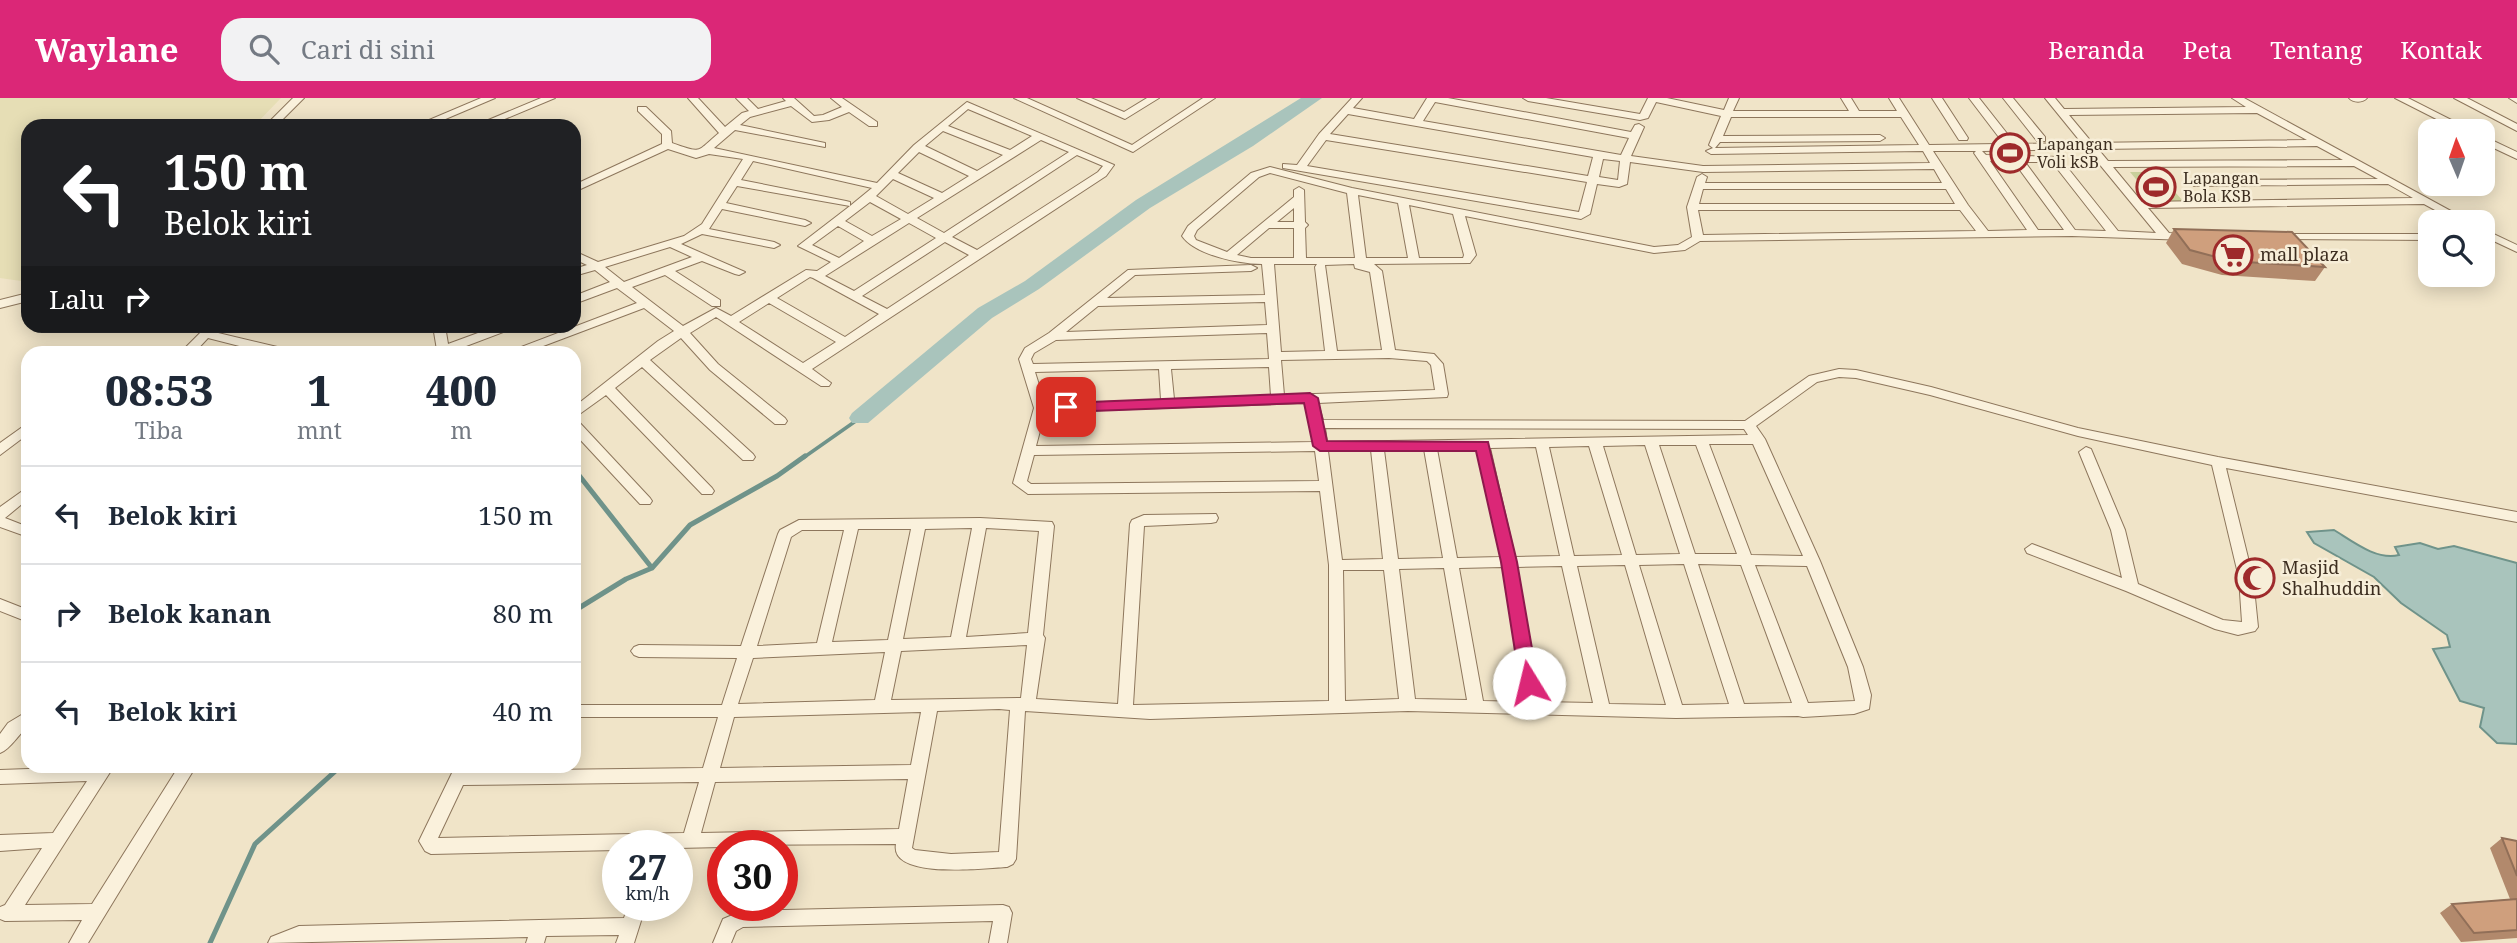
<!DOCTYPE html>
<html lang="id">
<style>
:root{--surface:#fff;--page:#f2f2f3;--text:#1f2937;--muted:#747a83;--line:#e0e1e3;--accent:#db2777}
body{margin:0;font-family:"Noto Serif",serif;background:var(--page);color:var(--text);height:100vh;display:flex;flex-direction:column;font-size:26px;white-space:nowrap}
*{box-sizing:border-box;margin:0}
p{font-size:23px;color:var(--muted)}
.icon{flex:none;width:38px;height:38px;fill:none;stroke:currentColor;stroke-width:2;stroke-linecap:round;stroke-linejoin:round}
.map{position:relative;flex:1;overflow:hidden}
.drawer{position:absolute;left:21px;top:248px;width:560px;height:427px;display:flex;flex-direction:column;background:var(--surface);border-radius:21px;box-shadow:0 4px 18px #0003}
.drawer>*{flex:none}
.top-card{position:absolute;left:21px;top:21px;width:560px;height:214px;border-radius:21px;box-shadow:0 4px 18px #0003;background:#202124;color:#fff;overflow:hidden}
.needle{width:46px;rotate:358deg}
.fabs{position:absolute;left:2418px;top:21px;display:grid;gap:14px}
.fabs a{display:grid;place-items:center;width:77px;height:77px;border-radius:14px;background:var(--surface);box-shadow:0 4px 18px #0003;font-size:35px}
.speed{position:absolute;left:602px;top:732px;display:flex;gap:14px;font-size:35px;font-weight:700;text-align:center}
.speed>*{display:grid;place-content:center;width:91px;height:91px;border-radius:50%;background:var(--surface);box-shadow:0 4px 18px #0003;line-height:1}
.speed small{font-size:18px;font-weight:400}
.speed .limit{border:10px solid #d22;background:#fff;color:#111}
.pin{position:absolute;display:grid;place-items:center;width:60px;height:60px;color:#fff;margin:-30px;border-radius:14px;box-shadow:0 4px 10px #0006}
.me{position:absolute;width:77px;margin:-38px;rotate:351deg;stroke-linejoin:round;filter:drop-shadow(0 0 5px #0008)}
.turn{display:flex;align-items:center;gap:24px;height:147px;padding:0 28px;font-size:32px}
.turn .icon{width:91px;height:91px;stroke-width:2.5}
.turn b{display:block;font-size:49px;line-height:60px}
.then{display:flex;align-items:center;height:66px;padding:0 28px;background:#0003;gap:14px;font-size:26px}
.eta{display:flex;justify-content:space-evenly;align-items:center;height:119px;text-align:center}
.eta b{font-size:42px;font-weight:800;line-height:49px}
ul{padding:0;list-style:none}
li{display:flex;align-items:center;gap:21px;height:98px;padding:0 28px;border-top:2px solid var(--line)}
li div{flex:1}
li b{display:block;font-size:26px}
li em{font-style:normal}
header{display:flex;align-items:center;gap:42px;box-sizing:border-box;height:98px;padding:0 35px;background:var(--accent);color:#fff}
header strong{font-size:33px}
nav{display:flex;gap:38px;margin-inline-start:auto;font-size:24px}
.search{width:490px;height:63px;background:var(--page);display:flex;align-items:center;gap:18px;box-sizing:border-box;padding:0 24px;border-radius:21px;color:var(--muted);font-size:26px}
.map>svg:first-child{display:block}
.farmland{fill:#e6deb5}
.green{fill:#c9cf9b}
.water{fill:#a9c4bc;stroke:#6f938a;stroke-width:2}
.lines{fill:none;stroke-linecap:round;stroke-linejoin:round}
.stream-far1{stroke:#6f938a;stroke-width:3.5}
.stream{stroke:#6f938a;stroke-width:5}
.river{fill:#a9c4bc;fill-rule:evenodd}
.minor-casing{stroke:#8d765c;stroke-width:2}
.minor{fill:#faf1dc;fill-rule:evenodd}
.wall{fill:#b2896c}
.building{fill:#cf9f7d;stroke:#916f58;stroke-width:2}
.route{fill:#db2777;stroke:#8e194d;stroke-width:2}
.labels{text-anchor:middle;stroke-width:5;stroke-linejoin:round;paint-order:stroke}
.far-poi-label{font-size:16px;fill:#3d2e20;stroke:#f7eed8;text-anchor:start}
.poi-label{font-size:18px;fill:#3d2e20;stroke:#f7eed8;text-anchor:start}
</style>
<header>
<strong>Waylane</strong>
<div class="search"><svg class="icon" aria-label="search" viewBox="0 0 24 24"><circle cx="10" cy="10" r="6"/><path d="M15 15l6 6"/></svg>Cari di sini</div>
<nav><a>Beranda</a><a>Peta</a><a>Tentang</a><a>Kontak</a></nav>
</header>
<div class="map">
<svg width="2517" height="845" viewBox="0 0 2517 845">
<rect width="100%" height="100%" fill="#f0e4c8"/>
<!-- farmland -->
<path class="farmland" d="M0,0H281L254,28H28V184L0,180Z"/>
<!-- green -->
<path class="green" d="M2130,74H2157L2183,103L2155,104Z"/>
<!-- water -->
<path class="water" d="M2334,432C2352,443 2377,463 2399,457L2395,449L2420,445L2438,451L2454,448L2517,465V646L2497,645L2480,629L2484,610L2460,603L2433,551L2450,549L2447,537L2401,505L2374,479L2314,445L2307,434Z"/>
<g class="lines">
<!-- stream-far1 -->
<path class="stream-far1" d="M803,360L860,320"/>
<!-- stream -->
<path class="stream" d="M574,371L652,470
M574,513L626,481L652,470L690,427L777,378L805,358
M210,845L255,746L341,668"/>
<!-- river -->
<path class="river" d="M1301,0H1322L1253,48L1150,110L1039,191L992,220L868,325H852L849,320L852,315L978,210L1025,183L1136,102Z"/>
<!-- minor casing -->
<g class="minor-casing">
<path id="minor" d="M293,0H304L276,28H265Z
M481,0H495L429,28H415Z
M541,0H555L488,28H474Z
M688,0H698L725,29L742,15L749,13L736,0H747L758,11L786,3L783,0H794L814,18L823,17L842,9L831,0H842L877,24V28H869L849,14L829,22L812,24L791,8L750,19L740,27L825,45V49L735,32L714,50L877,85L914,47L967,4L1114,67L1106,78L812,271L831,285L829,288H821L716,219L690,235L718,266L785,320L787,323L785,326H775L710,272L681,240L650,262L753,356L755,359L753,362H743L642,269L615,290L712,390L714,393L712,396H702L606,297L574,320V309L658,243L674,233L644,210L522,256H503L637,205L617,190L574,206V198L610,184L595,172L574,178V171L587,167L574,161V153L598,164L684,138L702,126L743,61L709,56L696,60L668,51L574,94V87L662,46V36L638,13V9H646L671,33L672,45C703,56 696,54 719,35ZM968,11L1032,38L1010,52L948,28ZM943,33L1003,57L977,73L925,48ZM1041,42L1069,54L944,135L917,120ZM919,54L969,78L942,95L898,75ZM1077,57L1103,68L1098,74L977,152L952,139ZM753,63L872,90L850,108V104L846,103L741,82ZM893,81L934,100L908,116L876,98ZM737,88L850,108L798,148L831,164L817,173L806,172L731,218L716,210L683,228L632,189L665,177L712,208H720V202L675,173L702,163L735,176L739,177L745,174L681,146L702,136L774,150L780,147L774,144L709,131L722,111L805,128L811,125L805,122L726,105ZM870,104L901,121L872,138L845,123ZM909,125L936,140L854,193L825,178ZM838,128L864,143L839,160L812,147ZM945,144L969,157L887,211L862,198ZM670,149L692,159L624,184L605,169ZM810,179L813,180L879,216L845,239L777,200ZM769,205L836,244L803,265L739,224Z
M1014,0H1027L1132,47L1203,0H1215L1133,54Z
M1077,0H1091L1124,14L1147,0H1159L1125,21Z
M1352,0H1362L1353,10L1414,21L1427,0H1448L1631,34L1635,27L1639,26L1644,29L1631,58L1703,68L1930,65L1923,53L1711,56L1706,53L1713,50L1709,47L1721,18L1656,4L1648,20L1640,22L1528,3L1523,0H1546L1640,16L1648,0H1667L1724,12L1729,0H1739L1733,13H1849L1841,0H1851L1859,13H1897L1889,0H1899L1929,47L2307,42L2257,15L2069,17L2089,41L2084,44L2080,43L2045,0H2055L2064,11L2246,9L2232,0H2244L2471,124H2457L2424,106L2148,110L2169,135L2188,136L2194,139L2188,142L2072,138L1700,143L1685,152L1654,155L1465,118L1476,157L1470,165L1374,166L1382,173L1395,252L1434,256L1443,266L1448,296L1447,299L1318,305L1323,322L1745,323L1809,278L1839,271L1856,272L1931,289L2078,330L2218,359L2517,414V424L2226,370L2253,480L2258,529L2255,533L2238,537L2215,531L2126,493L2027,455L2025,451L2032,446L2122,480L2111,432L2079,354L2086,349L2091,351L2125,432L2138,486L2223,522L2242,524L2239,480L2212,367L2078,338L1930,297L1856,280L1839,279L1817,284L1756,328L1765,341L1820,463L1863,569L1871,597L1869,611L1854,616L1803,619L1798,618L1676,620L1408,613L1150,621L1025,613L1016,761L1013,766L1007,769C986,770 889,782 896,746L723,747V749L677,750V747H618V752L431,756L425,753L419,743L452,675L460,668H481L479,673L703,670L718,619H574V607H722L737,560L639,559L634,557L631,553L634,549L639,547L741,548L778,436L780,432L799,422L980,420L1052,424L1054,428L1043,537L1045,540L1036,601L1118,606L1130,426L1132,422L1144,417L1216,416L1218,420L1216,424L1211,425L1144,428L1133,607L1329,603V467L1320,393L1028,396L1013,385L1034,310L1019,261L1025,250L1049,235L1128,172L1251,167L1257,170L1251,173L1135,177L1107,200L1265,197L1262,166C1240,166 1195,157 1182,138L1188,128L1251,75L1270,69L1352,90L1654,149L1678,147L1692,139L1687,109L1697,79L1702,76L1707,79L1705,85H1942L1934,71L1703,74L1630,64L1627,86L1619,89L1597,86L1590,116L1581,121L1283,70V66L1297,67L1319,36ZM1435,4L1629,40L1621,57L1423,23ZM1348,16L1593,59L1588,78L1330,36ZM1731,19H1901L1919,47L1715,50L1720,44L1880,43L1885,40L1880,37L1723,38ZM1326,42L1587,84L1579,114L1307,68ZM2317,48L2343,62L2108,63L2098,51ZM2087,51L2156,135L2118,133L2059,59L1986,57L1982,53ZM1933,53H1976L1974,55L2027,132L1988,133L1968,107ZM1603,61L1620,63L1618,82L1599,79ZM1990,63L2014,64L2064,132H2038ZM2025,64H2052L2106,133L2075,132ZM2354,68L2378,81L2194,82L2189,85L2194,88L2388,86L2413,100L2142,104L2113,69ZM1270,75L1347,95L1355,160H1306L1305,130L1308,127L1305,124L1304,92L1299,89L1294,92V99L1227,154L1196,142L1194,138L1197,132L1259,79ZM1703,91H1946L1955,106H1699ZM1358,97L1398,105L1408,160H1366ZM1409,107L1453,116L1464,157L1463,160H1419ZM1294,110V124H1277ZM1698,112H1960L1976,133L1703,137ZM1269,130H1294V160H1251L1237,157ZM1274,166H1317L1315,169L1325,253L1281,254ZM1325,167L1354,166L1355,170L1370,174L1382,252L1337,253ZM1265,204L1267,227L1066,234L1098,208ZM1267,235L1269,261L1033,266L1031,261L1034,255L1056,242ZM1389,260L1427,263L1431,267L1435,292L1284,297L1281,262ZM1269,269L1271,298L1174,301L1171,271ZM1159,271L1161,302L1045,306L1035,274ZM1305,305L1314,344L1036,348L1045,314ZM1325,330L1744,331L1748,337L1327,344ZM1709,346H1753L1803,458L1751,457ZM1645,347L1680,456L1636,457L1603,348ZM1659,347H1696L1737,456H1695ZM1589,348L1622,457L1574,458L1549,349ZM1536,349L1560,458L1515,459L1490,350ZM1477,350L1501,459L1457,460L1437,351ZM1424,351L1443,460L1398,461L1384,352ZM1371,352L1383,461L1342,462L1328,353ZM1315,353L1319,383L1031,386L1027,383L1034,357ZM972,430L951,539L903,541L925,431ZM986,430L1039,433L1028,535L966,539ZM858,431H911L888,542L832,544ZM802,432H844L817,545L757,548L791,439ZM1684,466L1729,606L1682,607L1639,467ZM1698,466L1741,467L1792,605L1744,606ZM1625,467L1666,607L1609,606L1577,468ZM1755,467L1807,468L1848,569L1855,603L1808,605ZM1562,468L1593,605L1540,604L1517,469ZM1503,469L1524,604L1483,603L1459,470ZM1444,470L1467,602L1415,601L1399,471ZM1343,472H1384L1399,601L1345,603ZM1027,547L1021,600L891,602L901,553ZM885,554L875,602L738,606L753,560ZM999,611L1010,612L999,754L951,756L915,752L912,750L937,613ZM921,614L911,667L720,670L734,619ZM908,681L899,731L701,735L715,684ZM699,684L684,735L438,740L463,687Z
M1932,0H1942L1968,40L1967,42H1959Z
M1969,0H1979L2009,38V42H2001Z
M2003,0H2013L2045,39V43H2037Z
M2349,0H2367C2363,5 2353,5 2349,0Z
M2395,0H2408L2473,33H2460Z
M2454,0H2467L2517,26V33Z
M2509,0H2517V5Z
M2483,38L2517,54V61L2483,45Z
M2483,131L2517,147V154L2483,138Z
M2278,136H2431V142L2274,141V137Z
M28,195V203L0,210V202Z
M207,228H217L214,234L290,252L296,256H271L208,240L193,256H179Z
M433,228H445L448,246L497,228H513L511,231L445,256L439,255L437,252Z
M119,249L123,250L124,256H110Z
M574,323L579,324L650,400L652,403L650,406H640L574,335Z
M28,325V336L0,357V345Z
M28,389V401L5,420L28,429V439L0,429V409Z
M0,501L28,512V524L0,513Z
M28,613V629C18,636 11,651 0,655V636L8,625Z
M114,668L25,807L92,806L179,668H196L88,845H69L82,822L5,823L0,821V809L5,807L42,750L0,753V737L53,735L87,683L0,686V672Z
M628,807H646L634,845H616L619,837L546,838L544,845H526L528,839L268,845L271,839L299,828L624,820Z
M1003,807L1009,809L1012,815L1007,845H989L993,823L743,829L736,833L731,845H713L723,821L742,813Z"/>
</g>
<!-- minor -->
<use href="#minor" class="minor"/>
</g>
<!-- wall -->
<path class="wall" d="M2174,131L2325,169L2315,183L2222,177L2182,166L2166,145Z
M2502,740L2517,743V840L2461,844L2440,815L2452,806L2510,801L2490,750Z"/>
<!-- building -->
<path class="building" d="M2174,131L2292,134L2325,169L2231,163L2190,152Z
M2502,740L2517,743V778Z
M2517,801V832L2474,835L2452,806Z"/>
<!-- route -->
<path class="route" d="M1310,295L1318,300L1327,343L1488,344L1517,464L1538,585L1535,590H1523L1520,585L1501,464L1476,353H1320L1313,348L1304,305L1066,314L1058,309L1066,305Z"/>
<!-- icons -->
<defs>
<g id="stadium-ring" transform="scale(2.0125)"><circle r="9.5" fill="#f7eed8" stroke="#9e2a2b" stroke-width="1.5"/><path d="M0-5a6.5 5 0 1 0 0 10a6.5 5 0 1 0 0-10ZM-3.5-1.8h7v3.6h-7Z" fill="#9e2a2b"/></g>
<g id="supermarket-ring" transform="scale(2.0125)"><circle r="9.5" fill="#f7eed8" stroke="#9e2a2b" stroke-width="1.5"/><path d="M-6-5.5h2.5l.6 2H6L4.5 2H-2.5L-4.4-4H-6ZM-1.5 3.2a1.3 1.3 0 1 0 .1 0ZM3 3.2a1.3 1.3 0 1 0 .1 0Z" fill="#9e2a2b"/></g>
<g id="mosque-ring" transform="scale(2.0125)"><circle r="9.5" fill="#f7eed8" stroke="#9e2a2b" stroke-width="1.5"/><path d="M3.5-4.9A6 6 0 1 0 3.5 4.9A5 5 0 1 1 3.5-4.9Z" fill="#9e2a2b"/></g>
</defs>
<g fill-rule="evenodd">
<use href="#stadium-ring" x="2010" y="55"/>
<use href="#stadium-ring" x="2156" y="89"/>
<use href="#supermarket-ring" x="2233" y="157"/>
<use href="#mosque-ring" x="2255" y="480"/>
</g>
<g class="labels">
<!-- far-poi labels -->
<g class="far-poi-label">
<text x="2037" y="52">Lapangan<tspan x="2037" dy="18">Voli kSB</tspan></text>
<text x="2183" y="86">Lapangan<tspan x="2183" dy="18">Bola KSB</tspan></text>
</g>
<!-- poi labels -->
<g class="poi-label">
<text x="2260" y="163">mall plaza</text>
<text x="2282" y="476">Masjid<tspan x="2282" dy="21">Shalhuddin</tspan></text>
</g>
</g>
</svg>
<div class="fabs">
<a><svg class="needle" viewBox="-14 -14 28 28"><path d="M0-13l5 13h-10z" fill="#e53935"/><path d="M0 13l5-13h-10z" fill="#747a83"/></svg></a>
<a><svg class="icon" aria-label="search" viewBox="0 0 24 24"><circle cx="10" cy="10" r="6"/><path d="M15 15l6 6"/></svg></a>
</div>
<div class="speed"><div>27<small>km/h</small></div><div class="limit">30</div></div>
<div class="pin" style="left:1066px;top:309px;background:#d93025"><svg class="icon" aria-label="arrive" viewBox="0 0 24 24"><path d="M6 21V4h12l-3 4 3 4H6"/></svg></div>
<svg class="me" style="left:1529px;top:585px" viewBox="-20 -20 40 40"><circle r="19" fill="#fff"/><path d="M0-13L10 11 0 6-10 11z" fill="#db2777"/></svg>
<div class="top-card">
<div class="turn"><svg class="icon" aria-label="left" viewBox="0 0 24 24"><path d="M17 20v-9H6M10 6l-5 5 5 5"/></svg><div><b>150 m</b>Belok kiri</div></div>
<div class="then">Lalu<svg class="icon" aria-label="right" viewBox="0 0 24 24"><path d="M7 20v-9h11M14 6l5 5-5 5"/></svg></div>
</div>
<section class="drawer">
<div class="eta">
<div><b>08:53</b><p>Tiba</p></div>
<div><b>1</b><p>mnt</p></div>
<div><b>400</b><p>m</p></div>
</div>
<ul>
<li><svg class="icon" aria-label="left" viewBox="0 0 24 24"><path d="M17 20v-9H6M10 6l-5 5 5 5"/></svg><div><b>Belok kiri</b></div><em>150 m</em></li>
<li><svg class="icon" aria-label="right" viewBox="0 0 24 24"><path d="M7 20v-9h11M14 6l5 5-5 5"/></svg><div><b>Belok kanan</b></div><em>80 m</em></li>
<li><svg class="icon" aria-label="left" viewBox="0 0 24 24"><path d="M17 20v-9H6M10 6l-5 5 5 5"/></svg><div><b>Belok kiri</b></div><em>40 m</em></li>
</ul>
</section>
</div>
